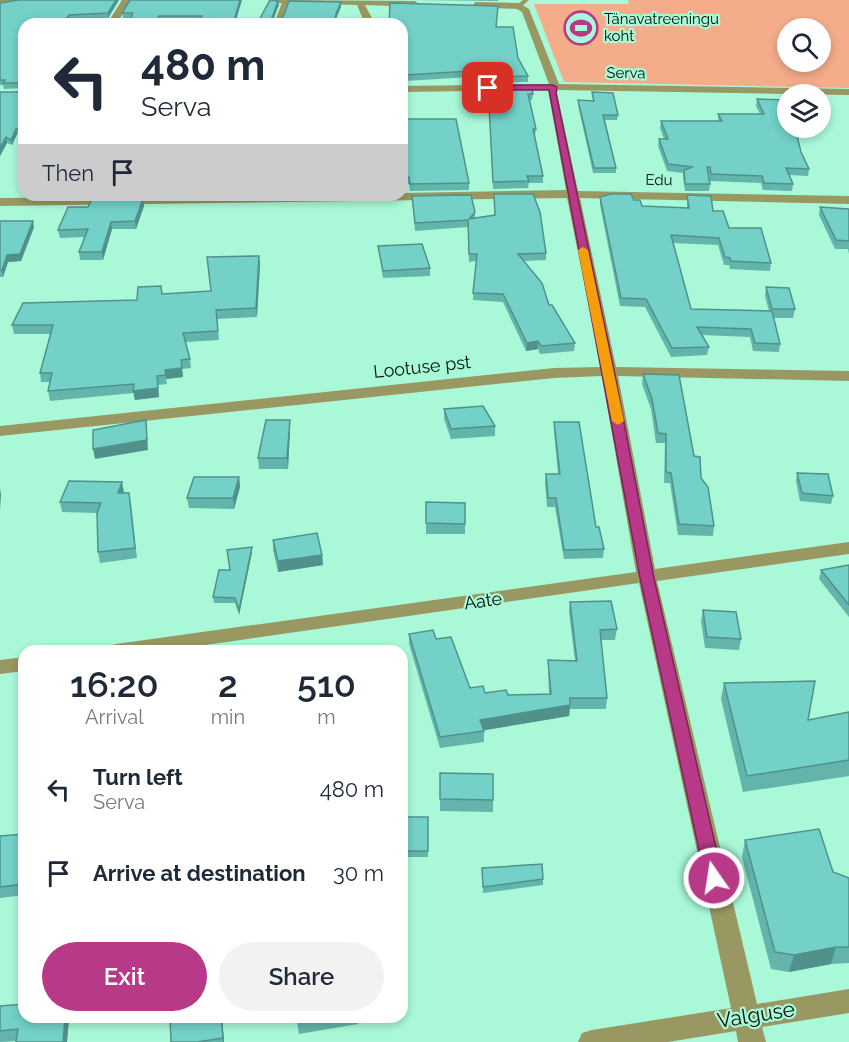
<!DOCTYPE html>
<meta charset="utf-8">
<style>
:root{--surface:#fff;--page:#f2f2f3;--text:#1f2937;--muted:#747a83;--accent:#b73987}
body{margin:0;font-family:Raleway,sans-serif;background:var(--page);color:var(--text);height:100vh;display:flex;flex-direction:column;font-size:22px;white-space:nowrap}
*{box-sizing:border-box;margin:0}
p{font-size:20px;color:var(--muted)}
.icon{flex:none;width:33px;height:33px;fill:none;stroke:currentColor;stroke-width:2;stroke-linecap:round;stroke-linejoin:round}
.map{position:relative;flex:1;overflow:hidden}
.side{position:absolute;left:18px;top:645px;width:390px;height:378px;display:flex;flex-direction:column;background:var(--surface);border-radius:18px;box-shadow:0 3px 9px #0003}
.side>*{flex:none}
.guide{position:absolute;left:18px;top:18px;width:390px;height:183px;border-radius:18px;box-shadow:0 3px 9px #0003;background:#fff;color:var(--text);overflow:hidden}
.controls{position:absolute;left:777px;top:18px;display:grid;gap:12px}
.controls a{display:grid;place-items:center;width:54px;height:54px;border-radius:50%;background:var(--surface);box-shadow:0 3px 9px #0003;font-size:30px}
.pin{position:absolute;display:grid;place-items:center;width:51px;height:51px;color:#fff;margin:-26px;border-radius:12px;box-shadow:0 3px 9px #0006}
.me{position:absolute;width:66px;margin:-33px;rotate:347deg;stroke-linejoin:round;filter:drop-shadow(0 0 4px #0008)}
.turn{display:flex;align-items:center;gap:21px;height:126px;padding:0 24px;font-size:27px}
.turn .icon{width:78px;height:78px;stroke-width:2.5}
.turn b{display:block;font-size:42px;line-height:51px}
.then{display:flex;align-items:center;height:57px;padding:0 24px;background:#0003;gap:12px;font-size:22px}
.eta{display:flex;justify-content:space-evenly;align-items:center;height:102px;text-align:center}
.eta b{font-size:36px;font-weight:600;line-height:42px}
.primary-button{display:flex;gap:12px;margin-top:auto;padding:12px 24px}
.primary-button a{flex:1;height:69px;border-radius:36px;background:var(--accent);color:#fff;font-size:24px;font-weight:600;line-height:69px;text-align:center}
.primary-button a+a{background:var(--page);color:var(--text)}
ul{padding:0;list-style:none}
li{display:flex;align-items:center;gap:18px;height:84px;padding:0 24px}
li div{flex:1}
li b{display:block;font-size:22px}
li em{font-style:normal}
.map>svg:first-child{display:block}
.green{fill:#f4ac8a;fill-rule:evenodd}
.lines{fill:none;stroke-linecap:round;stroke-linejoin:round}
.lane{fill:#999862;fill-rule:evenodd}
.street{fill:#999862;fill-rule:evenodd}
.wall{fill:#63b4ab}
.shaded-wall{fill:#50928b}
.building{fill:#73d1c7;stroke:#50928b;stroke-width:1.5}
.route{fill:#b73987;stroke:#772558;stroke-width:1.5}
.slow{fill:#f59e0b}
.labels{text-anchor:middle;stroke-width:4.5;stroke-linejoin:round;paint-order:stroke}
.far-poi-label{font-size:15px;fill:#001008;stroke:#a9f9d8;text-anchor:start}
.far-street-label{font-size:15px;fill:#001008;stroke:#a9f9d8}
.street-label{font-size:18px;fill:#001008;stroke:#a9f9d8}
.near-street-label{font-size:21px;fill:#001008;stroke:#a9f9d8}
</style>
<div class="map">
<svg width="849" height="1042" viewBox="0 0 849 1042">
<rect width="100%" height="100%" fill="#a9f9d8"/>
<!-- green -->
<path class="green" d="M628,0H849V88L564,82L534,4H629ZM788,28H820V62H788Z"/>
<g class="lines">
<!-- lane -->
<path class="lane" d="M283,0H289L280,24H274Z
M523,0H529L521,7H517V5Z"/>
<!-- street -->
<path class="street" d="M0,0H35L0,5Z
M122,0H130L117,24H107Z
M271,0L415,1L419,4L415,7L365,5L375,24H365L357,5L275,3Z
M475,2L519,3L529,9L559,84L849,89V95L558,90L557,93L578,191L849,196V204L580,198L616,367L849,371V381L618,376L655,569L849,542V554L657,581L757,1004L849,989V1013L762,1027L766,1042H738L736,1031L668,1042H578L582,1033L592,1030L731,1008L639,583L164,651H106L109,646L116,644L636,572L602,376L554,378L0,436V426L554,368L601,367L567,198L0,206V198L402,195V193L566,190L548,90L402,92V86L549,84L522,12L517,9L472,7Z
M24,657V671L0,674V660Z"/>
</g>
<!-- wall -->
<path class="wall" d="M18,0H119L108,18L70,19L24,24V88L4,89L3,85H0V3Z
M130,0L235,24L201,21H160L159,24H129L132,18H123L122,13Z
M413,0H498V1Z
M402,24L496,27L518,58L528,76V82L487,83V76L405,81V84Z
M488,86L533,94L532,100H530L536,129L535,136L543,176V183H529L528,188L493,189Z
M402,88L406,119L469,183V190L410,191L409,184H402Z
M0,92H24V134H17L12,145L7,143L0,156Z
M592,92L618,115L617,120H605L616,168V173H593L578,105V100L593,101Z
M757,99L788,128H800L799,132H797L801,152L809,169L808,176L789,175L793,184L792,191L763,190L761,183L710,181L709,174H708L710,184L709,191H685L683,177V173L667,171L658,146L659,139H664L660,128L661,121H718V114H760L756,106Z
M494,194L546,253V260L524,261L549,305L575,343L574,351L540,354L538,349L526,351L503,302L473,300L476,261L469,262L468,227L415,231L412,196L475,212V218L495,215Z
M687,195L713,211L729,228L771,263L770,271L730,269L729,265H724L718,245L673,243L691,309L769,311L765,296L766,287L795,309L793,318H774L780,344L779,352L753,351L750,337L702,335L709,347L707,355L671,357L645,307L620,306L600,205V197L634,200L642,206L687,208Z
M143,199L144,206L136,229H112L103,260H80L79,252L84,237L60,238L58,230L88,207Z
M820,207L849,209V254L848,249H835L819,215Z
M0,221L34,227L21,261L8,262L3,277H0Z
M378,246L430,268V276L383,278L379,253Z
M260,264L257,317L217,319L219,340L186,342L190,359L191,368L182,369L183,377L166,379L167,384L158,385L159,397L135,400L134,393L50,401L48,391L50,382H41L40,373L51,334H14L12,325L137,300L161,286L162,294L211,291Z
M643,374L694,456L714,526L713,536L678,535L670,483H664L665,443H656L651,409L642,384Z
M444,409L495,426V436L451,439L444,419Z
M290,420V430L288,469H259L258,458Z
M554,422L604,549L603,558L564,559L555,507H547L545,483L546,474H558L554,431Z
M797,473L833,496L831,504L800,501L796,481Z
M239,477L240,487L234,509L189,508L187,498Z
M124,492V493L131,503L137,558L100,563L98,552L97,513L62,512L60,502Z
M426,502L465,524V534H426Z
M273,540L322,555L323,565L278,572L273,550Z
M252,552L239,615L235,603H214L213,597Z
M849,565V617L819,579L821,570Z
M570,602L617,629L615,640H601L607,698L606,709H570L569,716L484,730V742L440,748L409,644V634L436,639L470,688L485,693L508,695L549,694L548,671V660L575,661L569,612Z
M703,610L741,639L739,650L705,648L701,621Z
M724,683L808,720L849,712V776L743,792L721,699Z
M440,773L493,800V812L440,811Z
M402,817H428V857H402Z
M24,834V895L0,898V836Z
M745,840L849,878V963L831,964L789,972L771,969L742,857Z
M482,868L543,879V885L483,893Z
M0,1006L69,1017L67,1042H16V1041L0,1042Z
M222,1017L224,1042H171Z
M296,1017H357L358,1024L299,1034Z"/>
<!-- shaded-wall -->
<path class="shaded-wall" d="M116,0H119L108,18V13Z
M240,0H242L235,24H233Z
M278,1L279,5L272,23V18Z
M341,2V7L336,19L335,24H334L336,14Z
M69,15L70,19L67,24H63Z
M402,78H405V84H402Z
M16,129L17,134L12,145L11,140Z
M6,137L7,143L0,156V148Z
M143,199L144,206L136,229L135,221Z
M33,221L34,227L21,261L8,262L3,277L2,270L7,255Z
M111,222L112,229L103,260L102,252Z
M259,256L260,264L257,317L256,308Z
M538,341V349L526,351L527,343Z
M182,368L183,377L166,379L165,370Z
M157,376L159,397L135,400L133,391Z
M146,420L148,450L95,459L93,449Z
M290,420V430L288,469L287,458Z
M239,477L240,487L234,509L233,498Z
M122,482L124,492L120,503L118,493Z
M0,488L1,495L0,511Z
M252,547V552L239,615V610Z
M322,555L323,565L278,572V561Z
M570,705L569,716L480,731V720Z
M836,947L831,964L789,972L794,955Z
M65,1017H69L67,1042H63Z
M221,1017H222L224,1042H223Z"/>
<!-- building -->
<path class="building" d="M18,0H116L108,13L69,15L63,24H24V83H3L5,80H0V3Z
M130,0H240L233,24H199L202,16H159L157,24H129L133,13H122Z
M270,0L278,1L272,18L274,22L282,20L289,1L341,2L336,14L334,24H257Z
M390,3L498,6L496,27H513L518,58L528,76L487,77V70L405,75V78H402V24H389Z
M488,86H531L533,94H528L536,129H533L543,176H527L529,181L493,182Z
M402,88H405L406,119H456L469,183L410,184L409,177H402Z
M0,92H24V129H16L11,140L6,137L0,148Z
M592,92L613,93L618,115H603L616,168H594L578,100L594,101Z
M757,99L788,100V128H795L801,152L809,169L786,168L793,184L764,183L762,176L711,174L710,167H707L710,184H685L684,170L693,167L668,164L659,139H668L661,121H722L718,114H764Z
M494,194H533L540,212L546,253L518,254L542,283L549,305H552L575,343L541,346L538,341L527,343L503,294L473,293L477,254H469L468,220L415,223L412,196L471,195L475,212L469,219L495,215Z
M611,194H631L634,200H640L642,206L689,208L687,195L711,196L713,211H723L729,228H761L771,263L731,261L730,258L725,257L719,238L671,235L691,309L772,311L780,344L755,343L751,329L697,327L709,347L672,348L646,299L621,298L600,197Z
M92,199H143L135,221L111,222L102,252H79L88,229L58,230L68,207H88Z
M820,207L849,209V241L836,240Z
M0,221H33L20,254L7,255L2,270H0Z
M422,244L430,268L383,271L378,246Z
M259,256L256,308L216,310L218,331L183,333L190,359L181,360L182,368L165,370L166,375L157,376L158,388L133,391L134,384L48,391L52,373H40L53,325H12L23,303L137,300L138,287L161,286L162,294L211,291L207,257Z
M766,287L789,288L795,309H772Z
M643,374L679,375L694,456L700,457L701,478L708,487L714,526L679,524L671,473L666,472V434L658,433L652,399Z
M483,406L495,426L451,429L444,409Z
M146,420L147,440L93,449V430Z
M266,420H290L287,458H258Z
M554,422H579L596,527H599L604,549L564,550L556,498H548L546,474H560Z
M797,473L828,474L833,496L802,493Z
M194,477H239L233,498H187Z
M69,481L122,482L118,493H129L135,548L98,552L97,513L101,503L60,502Z
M426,502L465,503V524L426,523Z
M317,533L322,555L278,561L273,540Z
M252,547L239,610L235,598L213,597L219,570H230L227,550Z
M849,565V605L821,570Z
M611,601L617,629L600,630L607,698H570V705L480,720L484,731L440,737L409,634L433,630L436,639L451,637L470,688L483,686L485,693L506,690L508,695L551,694L548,660L577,661L570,602Z
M703,610L736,612L741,639L707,637Z
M815,681L808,720L849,712V760L747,776L724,683Z
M440,773L493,774V800L440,799Z
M402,817H428V851H402Z
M819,829L833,872L849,878V947H836L794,955L775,952L745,840Z
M24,834V884L0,887V836Z
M542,864L543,879L483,887L482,868Z
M24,1004V1017H65L63,1042H16L18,1029L0,1031V1006Z
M170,1017H221L223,1038L197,1042H171Z
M297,1017H328L297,1022Z"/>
<!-- route -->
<path class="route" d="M553,85L557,87L556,93L614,370L654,578L723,878L720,884L714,886L707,884L705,878L640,578L549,90H488L484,88L488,85Z"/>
<!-- slow -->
<path class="slow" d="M583,247L588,250L624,421L618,425L612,421L578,250Z"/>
<!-- icons -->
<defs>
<g id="stadium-ring" transform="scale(1.725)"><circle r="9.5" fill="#a9f9d8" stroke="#b73987" stroke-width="1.5"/><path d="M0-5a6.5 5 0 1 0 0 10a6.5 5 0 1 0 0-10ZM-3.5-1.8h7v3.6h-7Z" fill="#b73987"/></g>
</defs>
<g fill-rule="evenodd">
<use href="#stadium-ring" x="581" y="28"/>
</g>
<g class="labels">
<!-- far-poi labels -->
<g class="far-poi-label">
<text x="604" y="24">Tänavatreeningu<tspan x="604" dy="17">koht</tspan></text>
</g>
<!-- far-street labels -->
<g class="far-street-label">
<text transform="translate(626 73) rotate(1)" y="5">Serva</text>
<text transform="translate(659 180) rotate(1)" y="5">Edu</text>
</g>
<!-- street labels -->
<g class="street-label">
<text transform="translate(422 367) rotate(-6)" y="6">Lootuse pst</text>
<text transform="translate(483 601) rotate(-8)" y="6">Aate</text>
</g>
<!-- near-street labels -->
<g class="near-street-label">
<text transform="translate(756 1015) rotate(-9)" y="7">Valguse</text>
</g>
</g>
</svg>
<div class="controls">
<a><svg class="icon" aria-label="search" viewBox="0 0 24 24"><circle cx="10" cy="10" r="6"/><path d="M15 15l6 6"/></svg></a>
<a><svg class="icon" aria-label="layers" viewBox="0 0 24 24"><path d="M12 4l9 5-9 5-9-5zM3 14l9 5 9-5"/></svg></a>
</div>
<div class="pin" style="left:488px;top:88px;background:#d93025"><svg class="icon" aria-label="arrive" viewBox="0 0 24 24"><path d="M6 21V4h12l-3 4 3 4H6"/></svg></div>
<svg class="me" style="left:714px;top:878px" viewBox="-20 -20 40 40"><circle r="17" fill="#b73987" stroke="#fff" stroke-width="3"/><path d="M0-11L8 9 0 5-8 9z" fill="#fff"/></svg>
<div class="guide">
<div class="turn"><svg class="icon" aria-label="left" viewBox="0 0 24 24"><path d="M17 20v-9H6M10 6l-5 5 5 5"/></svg><div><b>480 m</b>Serva</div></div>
<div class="then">Then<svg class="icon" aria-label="arrive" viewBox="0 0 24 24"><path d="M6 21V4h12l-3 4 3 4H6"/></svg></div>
</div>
<section class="side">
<div class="eta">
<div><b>16:20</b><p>Arrival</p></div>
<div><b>2</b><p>min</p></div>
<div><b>510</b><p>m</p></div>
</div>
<ul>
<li><svg class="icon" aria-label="left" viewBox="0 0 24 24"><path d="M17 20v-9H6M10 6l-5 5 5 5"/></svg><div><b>Turn left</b><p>Serva</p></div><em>480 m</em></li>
<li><svg class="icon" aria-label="arrive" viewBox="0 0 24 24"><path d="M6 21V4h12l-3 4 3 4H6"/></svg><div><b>Arrive at destination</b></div><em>30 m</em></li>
</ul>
<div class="primary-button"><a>Exit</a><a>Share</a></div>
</section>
</div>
